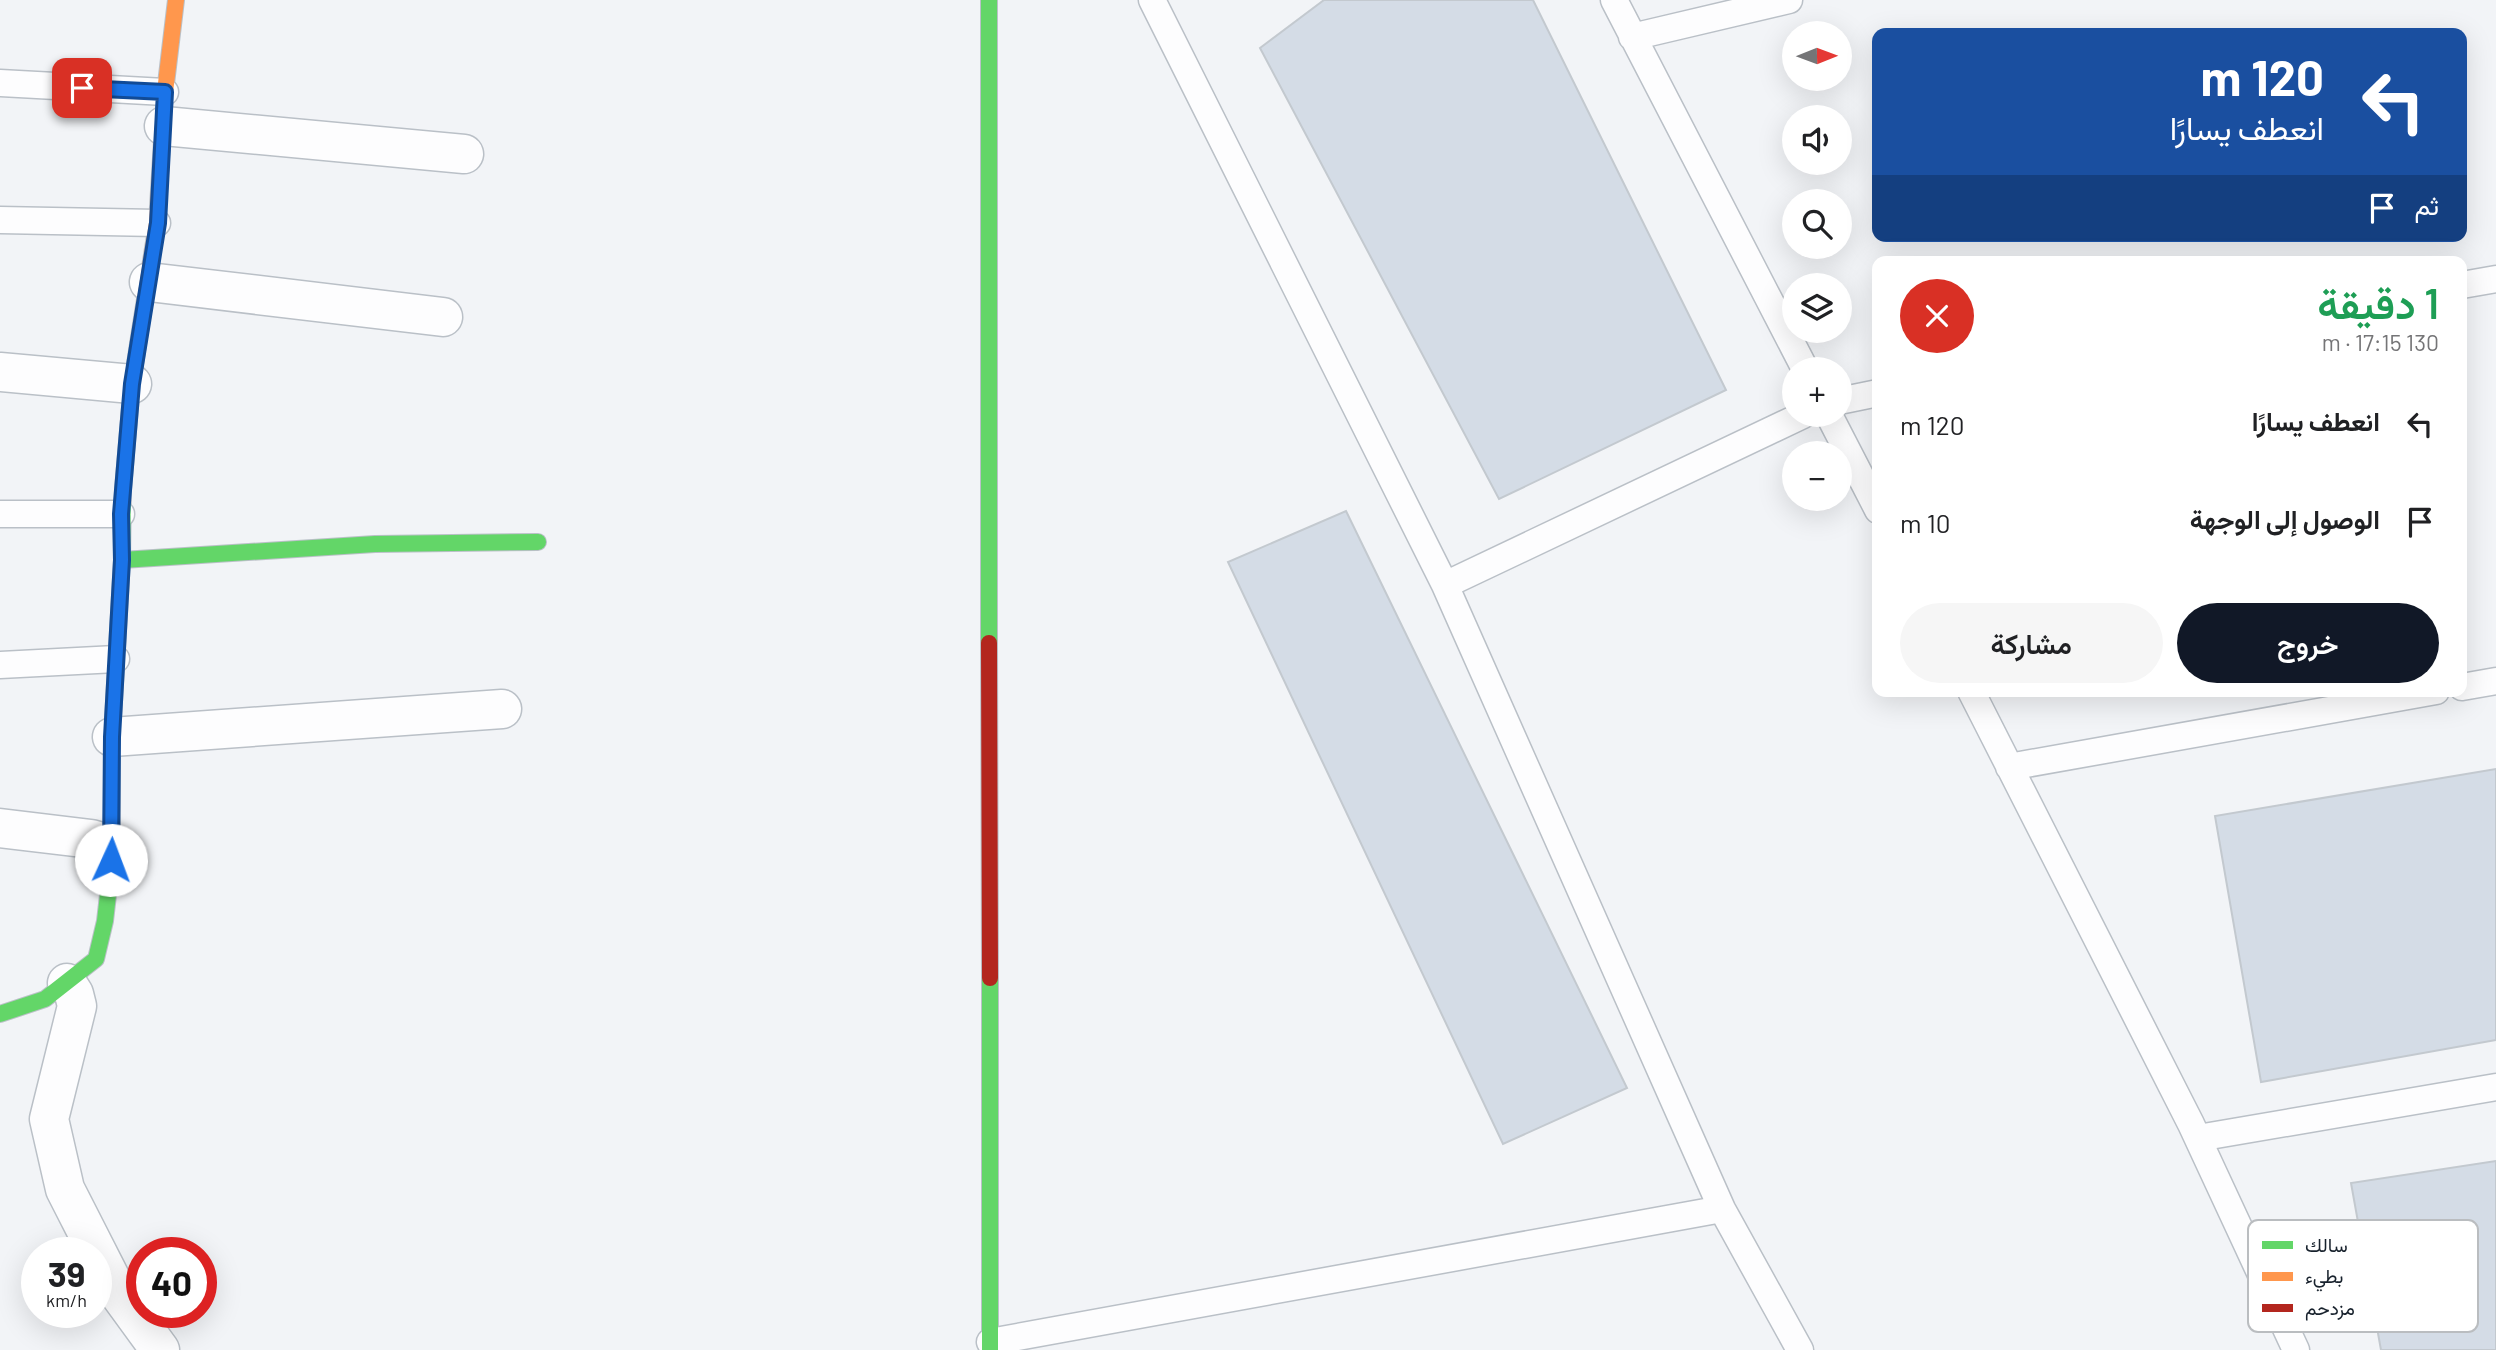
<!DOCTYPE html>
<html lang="ar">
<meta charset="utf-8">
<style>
:root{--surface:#fff;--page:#f6f6f6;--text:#202124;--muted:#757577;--accent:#111827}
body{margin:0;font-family:Barlow,Vazirmatn,sans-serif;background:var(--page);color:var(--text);direction:rtl;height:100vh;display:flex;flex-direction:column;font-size:26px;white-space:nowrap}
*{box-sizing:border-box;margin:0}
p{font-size:23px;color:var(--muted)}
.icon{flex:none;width:38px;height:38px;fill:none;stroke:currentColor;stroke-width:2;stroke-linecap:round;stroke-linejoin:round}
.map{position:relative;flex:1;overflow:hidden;direction:ltr}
.panel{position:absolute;left:1872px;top:256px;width:595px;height:441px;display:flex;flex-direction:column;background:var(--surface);border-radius:14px;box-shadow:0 7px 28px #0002;direction:rtl}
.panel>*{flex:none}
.top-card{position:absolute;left:1872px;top:28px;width:595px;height:214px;border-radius:14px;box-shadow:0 7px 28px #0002;direction:rtl;background:#1a4fa0;color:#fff;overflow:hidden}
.needle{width:46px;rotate:89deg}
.fabs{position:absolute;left:1782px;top:21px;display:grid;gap:14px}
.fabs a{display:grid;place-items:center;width:70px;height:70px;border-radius:50%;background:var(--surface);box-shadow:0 7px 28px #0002;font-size:35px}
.speed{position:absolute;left:21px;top:1237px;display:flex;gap:14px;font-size:35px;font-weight:700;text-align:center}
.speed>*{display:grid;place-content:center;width:91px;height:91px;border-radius:50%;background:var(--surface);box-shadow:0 7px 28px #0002;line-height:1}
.speed small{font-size:18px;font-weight:400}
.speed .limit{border:10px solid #d22;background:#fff;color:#111}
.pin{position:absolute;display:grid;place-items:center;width:60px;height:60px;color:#fff;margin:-30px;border-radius:14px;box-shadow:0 4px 10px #0006}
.me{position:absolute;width:77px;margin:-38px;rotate:2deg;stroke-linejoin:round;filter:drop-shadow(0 0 5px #0008)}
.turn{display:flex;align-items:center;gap:24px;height:147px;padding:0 28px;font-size:32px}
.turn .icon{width:91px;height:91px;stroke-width:2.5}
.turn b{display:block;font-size:49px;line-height:60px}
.then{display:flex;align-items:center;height:66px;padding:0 28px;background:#0003;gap:14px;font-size:26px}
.round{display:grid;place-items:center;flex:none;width:74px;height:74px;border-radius:37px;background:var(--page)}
.summary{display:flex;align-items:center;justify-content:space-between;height:119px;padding:0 28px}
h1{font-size:42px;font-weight:600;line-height:52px;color:#1e9e55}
.cta{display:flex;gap:14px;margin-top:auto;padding:14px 28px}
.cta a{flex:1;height:80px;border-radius:42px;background:var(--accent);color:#fff;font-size:28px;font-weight:600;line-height:80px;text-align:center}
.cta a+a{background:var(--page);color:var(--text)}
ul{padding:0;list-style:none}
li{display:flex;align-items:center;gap:21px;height:98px;padding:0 28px}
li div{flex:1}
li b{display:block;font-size:26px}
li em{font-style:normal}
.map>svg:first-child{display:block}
.building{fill:#d4dce6;stroke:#c3c9cf;stroke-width:2}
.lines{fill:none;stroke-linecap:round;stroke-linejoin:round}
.lane-casing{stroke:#bac0c7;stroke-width:29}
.street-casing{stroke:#bac0c7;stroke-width:41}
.fast-casing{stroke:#bac0c7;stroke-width:18}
.slow-casing{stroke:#bac0c7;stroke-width:18}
.jam-casing{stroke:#bac0c7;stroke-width:18}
.lane{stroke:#fdfdfe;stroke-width:26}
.street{stroke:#fdfdfe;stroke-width:38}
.fast{stroke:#63d668;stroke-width:16}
.slow{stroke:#ff974d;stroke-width:16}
.jam{stroke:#b3261e;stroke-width:16}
.route-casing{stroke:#114b97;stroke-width:18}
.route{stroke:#1a73e8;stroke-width:12}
.key{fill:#fff;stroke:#babdc0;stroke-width:2}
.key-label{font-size:19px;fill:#18222d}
</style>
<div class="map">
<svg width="2496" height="1350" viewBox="0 0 2496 1350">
<rect width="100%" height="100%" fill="#f2f4f7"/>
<!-- building -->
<path class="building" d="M1324,0H1533L1726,390L1499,499L1260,48Z
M1346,511L1627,1088L1503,1144L1228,562Z
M2496,769V1040L2261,1082L2215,816Z
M2496,1161V1350H2381L2351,1183Z"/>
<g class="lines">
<!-- lane casing -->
<g class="lane-casing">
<path id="lane" d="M1152,0L1445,585L1722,1209L1800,1350
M1614,0L1805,369
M1632,37L1789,0
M0,83L165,92
M0,220L157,223
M2462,285L2496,279
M1839,401L1878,393
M1829,415L1878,510
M0,514H121
M1445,585L1803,415
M0,665L116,659
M2462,687L2496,681
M1971,691L2191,1124L2296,1350
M2009,767L2436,691
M2198,1138L2496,1087
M990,1342L1722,1209"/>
</g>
<!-- street casing -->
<g class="street-casing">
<path id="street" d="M164,126L464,154
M149,282L443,317
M0,372L132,384
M112,737L502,709
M0,828L91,839L112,845
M67,983L74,994L77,1006L49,1119L65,1189L117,1291L160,1350"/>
</g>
<!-- fast casing -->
<g class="fast-casing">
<path id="fast" d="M989,0V643
M122,560L375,544L538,542
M990,978V1350
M0,1014L45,999L96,959L105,921L112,860V737L122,560L123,489L132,384L138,344"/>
</g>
<!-- slow casing -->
<g class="slow-casing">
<path id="slow" d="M138,344L157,223L165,92L176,0"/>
</g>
<!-- jam casing -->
<g class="jam-casing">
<path id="jam" d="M989,643L990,978"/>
</g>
<!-- lane -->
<use href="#lane" class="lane"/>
<!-- street -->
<use href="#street" class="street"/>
<!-- fast -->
<use href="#fast" class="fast"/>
<!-- slow -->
<use href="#slow" class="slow"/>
<!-- jam -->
<use href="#jam" class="jam"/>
</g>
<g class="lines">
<!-- route casing -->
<g class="route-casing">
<path id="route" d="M82,88L165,92L158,223L132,384L121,514L122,560L112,737L111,860"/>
</g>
<!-- route -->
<use href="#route" class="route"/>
</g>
<!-- legend -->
<rect x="2248" y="1220" width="230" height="112" rx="10" class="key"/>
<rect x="2262" y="1241" width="31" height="8" fill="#63d668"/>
<rect x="2262" y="1272" width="31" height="9" fill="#ff974d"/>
<rect x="2262" y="1304" width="31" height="8" fill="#b3261e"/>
<g class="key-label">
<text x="2305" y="1252">سالك</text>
<text x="2305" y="1283">بطيء</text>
<text x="2305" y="1315">مزدحم</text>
</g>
</svg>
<div class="fabs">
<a><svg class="needle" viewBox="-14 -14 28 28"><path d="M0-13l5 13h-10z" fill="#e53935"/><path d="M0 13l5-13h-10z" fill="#757577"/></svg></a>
<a><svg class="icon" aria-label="sound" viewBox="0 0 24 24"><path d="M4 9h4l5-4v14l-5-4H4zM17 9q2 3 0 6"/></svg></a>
<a><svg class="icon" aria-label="search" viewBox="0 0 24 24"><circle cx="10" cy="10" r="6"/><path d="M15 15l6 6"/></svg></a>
<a><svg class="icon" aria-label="layers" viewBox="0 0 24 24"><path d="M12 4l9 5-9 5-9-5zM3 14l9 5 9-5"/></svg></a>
<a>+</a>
<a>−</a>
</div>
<div class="speed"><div>39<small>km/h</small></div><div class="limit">40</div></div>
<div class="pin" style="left:82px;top:88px;background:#d93025"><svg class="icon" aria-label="arrive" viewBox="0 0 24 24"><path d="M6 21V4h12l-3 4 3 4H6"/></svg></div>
<svg class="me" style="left:111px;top:860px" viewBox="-20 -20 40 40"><circle r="19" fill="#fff"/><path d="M0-13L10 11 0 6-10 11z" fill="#1a73e8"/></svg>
<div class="top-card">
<div class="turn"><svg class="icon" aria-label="left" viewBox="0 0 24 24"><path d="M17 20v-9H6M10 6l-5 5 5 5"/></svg><div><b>120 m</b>انعطف يسارًا</div></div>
<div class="then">ثم<svg class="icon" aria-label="arrive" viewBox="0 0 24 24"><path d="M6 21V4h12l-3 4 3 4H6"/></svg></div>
</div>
<section class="panel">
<div class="summary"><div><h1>1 دقيقة</h1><p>130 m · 17:15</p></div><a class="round" style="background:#d93025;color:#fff"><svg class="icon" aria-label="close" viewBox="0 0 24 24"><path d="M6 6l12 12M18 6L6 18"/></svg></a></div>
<ul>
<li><svg class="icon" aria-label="left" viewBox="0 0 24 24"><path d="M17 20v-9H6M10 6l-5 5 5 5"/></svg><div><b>انعطف يسارًا</b></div><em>120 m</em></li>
<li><svg class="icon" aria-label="arrive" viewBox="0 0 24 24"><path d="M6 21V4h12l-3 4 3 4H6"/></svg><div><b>الوصول إلى الوجهة</b></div><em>10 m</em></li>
</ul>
<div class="cta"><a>خروج</a><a>مشاركة</a></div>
</section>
</div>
